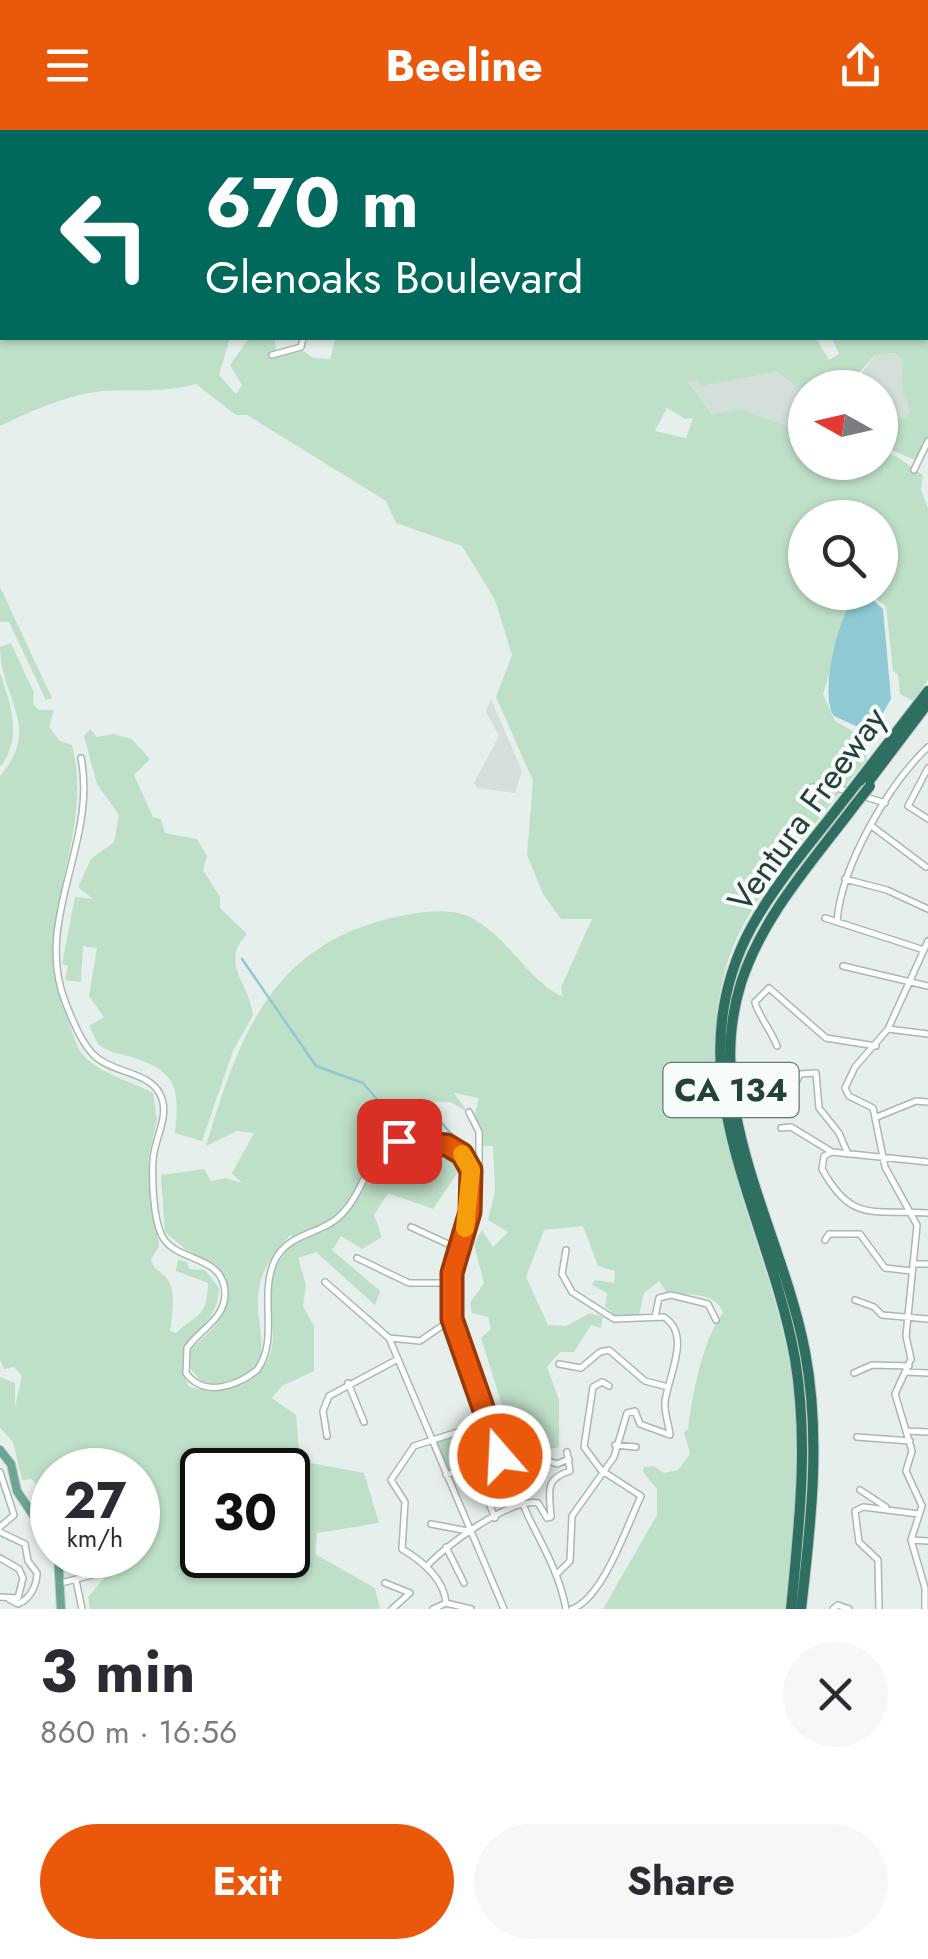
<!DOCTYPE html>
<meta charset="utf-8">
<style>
:root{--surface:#fff;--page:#f7f7f7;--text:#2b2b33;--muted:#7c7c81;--accent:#ea580c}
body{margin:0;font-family:Jost,sans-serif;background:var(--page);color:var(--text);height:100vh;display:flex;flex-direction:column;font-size:38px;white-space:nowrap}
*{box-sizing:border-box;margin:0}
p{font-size:32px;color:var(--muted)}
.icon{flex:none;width:55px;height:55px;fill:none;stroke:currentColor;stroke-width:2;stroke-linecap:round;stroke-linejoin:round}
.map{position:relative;height:1479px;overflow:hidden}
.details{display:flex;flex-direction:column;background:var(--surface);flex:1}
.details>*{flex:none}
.top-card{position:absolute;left:0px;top:0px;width:930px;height:210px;box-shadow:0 2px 8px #0004;background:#00695c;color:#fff;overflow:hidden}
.needle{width:65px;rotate:278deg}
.tools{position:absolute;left:788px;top:240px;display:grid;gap:20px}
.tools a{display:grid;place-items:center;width:110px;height:110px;border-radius:50%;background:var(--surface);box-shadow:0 2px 8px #0004;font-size:50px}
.speed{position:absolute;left:30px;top:1318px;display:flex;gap:20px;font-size:50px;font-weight:700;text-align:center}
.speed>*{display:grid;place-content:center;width:130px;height:130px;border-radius:50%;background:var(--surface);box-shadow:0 2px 8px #0004;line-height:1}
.speed small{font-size:25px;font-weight:400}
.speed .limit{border:5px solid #111;border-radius:15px;background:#fff;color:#111}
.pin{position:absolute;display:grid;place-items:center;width:85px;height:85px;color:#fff;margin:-42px;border-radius:20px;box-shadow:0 5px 15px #0006}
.me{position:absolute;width:110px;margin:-55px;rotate:341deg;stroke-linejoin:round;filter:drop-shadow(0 0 8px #0008)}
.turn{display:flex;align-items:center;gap:35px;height:210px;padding:0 40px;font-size:45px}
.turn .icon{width:130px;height:130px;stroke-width:2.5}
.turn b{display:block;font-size:70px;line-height:85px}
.round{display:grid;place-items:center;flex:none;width:105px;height:105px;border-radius:52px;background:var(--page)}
.head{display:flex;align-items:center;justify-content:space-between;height:170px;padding:0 40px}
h1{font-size:60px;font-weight:700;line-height:75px}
.cta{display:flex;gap:20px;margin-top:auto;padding:20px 40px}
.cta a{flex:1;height:115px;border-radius:60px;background:var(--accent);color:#fff;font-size:40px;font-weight:700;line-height:115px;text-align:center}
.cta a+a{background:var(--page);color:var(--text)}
header{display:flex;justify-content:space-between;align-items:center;height:130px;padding:0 40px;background:var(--accent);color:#fff;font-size:45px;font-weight:700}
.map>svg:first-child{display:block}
.built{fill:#d4dfda}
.green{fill:#bfe0c8;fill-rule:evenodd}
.water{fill:#8ec9d4}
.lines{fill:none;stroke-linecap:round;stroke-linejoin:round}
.stream{stroke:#8ec9d4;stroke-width:2.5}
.minor-casing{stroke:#a8b8b2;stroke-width:8}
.major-casing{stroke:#c2cac8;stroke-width:10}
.highway-casing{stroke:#c2cac8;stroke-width:12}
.minor{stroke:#fff;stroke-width:5}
.major{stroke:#6aa596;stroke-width:8}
.highway{stroke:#2f6f62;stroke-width:10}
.highway-bridge-casing{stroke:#c2cac8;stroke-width:12;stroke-linecap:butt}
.highway-bridge{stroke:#2f6f62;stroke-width:10}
.route-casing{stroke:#983908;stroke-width:25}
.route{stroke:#ea580c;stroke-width:18}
.slow{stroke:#f59e0b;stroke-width:18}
.labels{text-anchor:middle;stroke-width:8;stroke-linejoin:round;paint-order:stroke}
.shield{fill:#f7fbf9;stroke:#637a73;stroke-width:2.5}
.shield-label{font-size:32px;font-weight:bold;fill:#24423a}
.street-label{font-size:35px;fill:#24423a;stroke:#f7fbf9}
</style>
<header><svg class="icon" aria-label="menu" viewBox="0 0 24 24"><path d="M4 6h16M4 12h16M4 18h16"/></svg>Beeline<svg class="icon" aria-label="share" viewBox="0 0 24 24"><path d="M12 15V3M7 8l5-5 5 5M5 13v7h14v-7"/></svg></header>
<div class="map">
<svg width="928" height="1479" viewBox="0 0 928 1479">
<rect width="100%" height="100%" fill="#e6efeb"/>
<!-- built -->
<path class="built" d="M894,223L903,230L901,250L911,283L906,288L880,282V258H832L856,250L876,225Z
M778,242L797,257L804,256V316L741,279L713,286L686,251L697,249L702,256Z
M491,569L522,641L515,663L477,658L474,653L499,606L486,582Z"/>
<!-- green -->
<path class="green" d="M61,0H422L61,2Z
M928,153V306L915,330L880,315V282L905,288L910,283L901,250L903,230L894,223L875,225C850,254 846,257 805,258V276L804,257H797L778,242L702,256L697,250L687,251L712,285L741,279L799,301L805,332L859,333L863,340L868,333L880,332V323L896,326L923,345L921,360L928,378V550L913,571L900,564L898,544L893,541L886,476L868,463L880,462V388H805V462L854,463L823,564L835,591L868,610L863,617L867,629C822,688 746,766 726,837C687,979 762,1092 789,1229C806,1311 794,1396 787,1479H603L657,1385V1359L643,1342L644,1337L654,1336L664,1343L678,1340L690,1324L684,1302L688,1299C693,1260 703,1210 723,1183C717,1161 687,1166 666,1162L659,1151L644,1163L639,1185L616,1186L605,1177L607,1163L592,1155L595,1150L614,1153L615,1141L598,1136L583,1096L544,1100L526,1147L548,1195L566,1196L590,1183L603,1187L601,1198L591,1195L574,1222H560L547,1237L559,1270V1317L537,1322L514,1313L481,1208L491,1199L488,1187L472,1183L470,1173L484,1153L474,1114L482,1100L493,1117L508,1102L488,1090L495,1062L493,1016H483L475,983L479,968L454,963L467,981L450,972L411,971L404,981L409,996L443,1003L459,1014L458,1042L433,1079L388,1063L374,1085L382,1107L362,1119L341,1106L332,1120L380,1161L375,1175L316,1122L298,1128L306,1155L303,1176L314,1196V1241L282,1256L272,1268L296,1285L300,1331L364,1343L379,1393L317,1403L315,1424L375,1458L380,1479H90L88,1467L108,1444L74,1425H138V1340H52V1369L31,1349L22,1350L13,1312L0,1298V1247L15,1253V1277L22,1246L14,1237L4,1239L0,1230V646C43,596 0,568 0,517L11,513L34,563L33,574L39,580H54L49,597L60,611L72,615C96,710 28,785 66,885C71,896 74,911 80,921C95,943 131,951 153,963L157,990L148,1029L159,1117L151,1129C154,1142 160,1139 167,1149C177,1162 172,1185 170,1201L176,1203C197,1183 207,1189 208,1153L176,1141L178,1130L187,1132L189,1139L205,1140L219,1158C219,1204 164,1207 189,1257C226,1267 273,1252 273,1206C273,1191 266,1175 268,1160C271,1142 281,1126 294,1113L291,1105C277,1118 262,1138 259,1159C252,1210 290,1247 204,1255L190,1238L191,1219C226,1188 235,1179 215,1134L185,1119L165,1102L161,1045L204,1039L211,1051L225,1048L242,1053L232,1043L254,1003L237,1001L206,1016C238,911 268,819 387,789C411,783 446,776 470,787C508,806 527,850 563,867L561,857L592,789H561L543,764L527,725L533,651L496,567L512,525L495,470L462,416L396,393L386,371L247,285H236L196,254C164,263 136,259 103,261C69,264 31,281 0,296V166L2,208H230L219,245L236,264L242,255L230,235L249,208H274L277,224L302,220L313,228L330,229L335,210L311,208H816L829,230L839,224L832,208H928ZM667,278L685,289L693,288L686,308L655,301ZM202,1340H288V1425H202Z
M0,457L52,568L46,570L9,492H0Z
M0,543C11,574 23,609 0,637Z
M90,599L97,607L113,604L132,609L150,629L134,645L153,687L161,689L165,703L197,709L207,726L203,740L220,767V778L247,804C219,833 249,852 253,885L233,921L202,1011L175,1003C180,958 177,940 128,926C117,923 107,922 98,914L89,896L104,887L89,866L97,818L83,816L81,852L65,850L68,836L62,834L75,767L93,769L78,757L91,729L114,712L119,685L97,654L84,606Z
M489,1292L503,1325L446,1345L431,1311Z"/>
<!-- water -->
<path class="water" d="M871,468L883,479L891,569L879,590L858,597L834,586C820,567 836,497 849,477C854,469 862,468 871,468Z"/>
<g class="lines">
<!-- stream -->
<path class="stream" d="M242,829L316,936L363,953L383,976H433L436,981
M438,989L457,1010"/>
<!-- minor casing -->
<g class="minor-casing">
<path id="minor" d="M28,0L31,2
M493,0V2
M511,0L514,2
M564,0V2
M7,2L10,0
M0,9L2,7
M0,15L2,20
M0,22L2,24
M272,225L301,217L303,208
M914,340L928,311
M81,628C98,712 32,791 66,874C73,891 82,915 96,927C114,943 149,942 160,964C171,986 154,1008 153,1030C152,1050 153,1088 162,1106C176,1133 225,1124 225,1164C225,1189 199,1200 187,1218L186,1243C204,1268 237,1256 257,1240C280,1209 258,1165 275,1130C289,1102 322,1105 342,1084C378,1045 362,996 439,1013C454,1016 467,1025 471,1041C482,1089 445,1138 452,1190C458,1229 478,1268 495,1304C507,1331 516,1360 529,1388C544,1418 560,1446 566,1479
M928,638L908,676L928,689
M812,657H834L885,673
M873,697L926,737
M845,749L887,760L928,779
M825,788L924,820
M837,792C841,736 888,655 928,617
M843,836L928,856
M888,899L928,904
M777,916C772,902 757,883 755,872L769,858L826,908L876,916
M759,957C776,971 793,963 800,944L816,943L819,978L839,1003L848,1024
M469,982L479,1002V1034L471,1040
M877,987L916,971L928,972
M781,998L791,997L832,1022L928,1032
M832,1022L824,1026L822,1039C852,1094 874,1079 928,1083
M411,1097L459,1119
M825,1110L829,1104H860L885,1138L912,1141
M357,1128L409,1153H451
M913,1134H928
M325,1152L389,1208L504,1479
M855,1170L874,1177L882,1185L928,1189
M655,1187L659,1168L671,1165L708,1174L716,1190
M389,1208L420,1211L452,1189
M559,1234L581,1238L600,1222L609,1220L645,1251L668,1257
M906,1242L928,1243
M854,1243L872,1235L909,1236
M348,1253L364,1292
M907,1301L928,1302
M327,1306L323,1281L329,1266L398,1229
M857,1307L910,1311
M615,1315L636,1317
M543,1329L557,1334L569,1329
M474,1335L495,1388
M0,1342L14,1385L0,1397
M446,1345L503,1325
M860,1360L886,1377
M35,1387L49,1378
M431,1394L468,1401
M0,1402L25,1414L28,1431L37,1443C37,1455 30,1469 18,1474L9,1469
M911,1410L928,1411
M446,1417L464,1453
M0,1428L19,1439L23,1448L18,1468L0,1467
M427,1436C446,1415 510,1368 538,1373L547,1388L551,1387C550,1363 543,1349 570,1341L567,1322
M557,1444L570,1431L572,1386L614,1327L627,1283L635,1281L640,1294L670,1305C669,1294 664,1283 665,1272C668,1246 692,1205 664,1187L614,1189L572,1162L562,1144L566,1120
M76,1450L82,1479
M61,1453L92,1445
M385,1453L410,1463L392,1479
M446,1473C444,1448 422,1431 402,1419L405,1372L391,1350L414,1316L489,1292
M446,1473L471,1479
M433,1479L446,1473
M572,1479C603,1468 627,1396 641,1366L601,1340L584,1317L593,1257L602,1252L609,1256
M833,1479L838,1475L849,1479
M879,1479L878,1430L859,1412L855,1381L863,1377L919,1384
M925,1479V1458L911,1410L922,1376L906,1341L912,1321L895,1264L911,1229L906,1206L917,1095L885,1037L873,978L849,966L845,958L855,937L888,899L928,811"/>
</g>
<!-- major casing -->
<g class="major-casing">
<path id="major" d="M0,1320L11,1334L17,1361L52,1413
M58,1425L61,1479"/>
</g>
<!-- highway casing -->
<g class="highway-casing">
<path id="highway" d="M858,652L928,561
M866,655L928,573
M791,1479C799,1396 809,1312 795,1229C769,1081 671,947 751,798C775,754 810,714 840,675
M801,1479C811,1394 821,1306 805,1222C782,1100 701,979 741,853C763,785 813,731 855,675"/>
</g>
<!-- minor -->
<use href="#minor" class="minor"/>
<!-- major -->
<use href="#major" class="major"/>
<!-- highway -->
<use href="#highway" class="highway"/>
<!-- highway-bridge casing -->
<g class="highway-bridge-casing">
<path id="highway-bridge" d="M840,675L858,652
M855,675L870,656"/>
</g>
<!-- highway-bridge -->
<use href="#highway-bridge" class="highway-bridge"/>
</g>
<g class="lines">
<!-- route casing -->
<g class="route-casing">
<path id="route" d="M399,1011L447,1015L462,1024L471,1040L470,1082L452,1143V1189L500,1326"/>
</g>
<!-- route -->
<use href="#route" class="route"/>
<!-- slow -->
<path class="slow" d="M462,1024L471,1040L465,1098"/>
</g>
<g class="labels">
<!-- shield labels -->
<rect class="shield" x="663.5" y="933" width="135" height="54" rx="8"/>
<g class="shield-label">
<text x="731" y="971">CA 134</text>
</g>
<!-- street labels -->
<g class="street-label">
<text transform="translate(807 679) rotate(-54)" y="12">Ventura Freeway</text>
</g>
</g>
</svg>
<div class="tools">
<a><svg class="needle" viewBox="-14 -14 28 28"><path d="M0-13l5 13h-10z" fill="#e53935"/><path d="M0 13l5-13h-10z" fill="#7c7c81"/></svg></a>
<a><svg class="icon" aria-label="search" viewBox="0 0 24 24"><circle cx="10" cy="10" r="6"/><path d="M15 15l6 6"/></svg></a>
</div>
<div class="speed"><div>27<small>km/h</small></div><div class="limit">30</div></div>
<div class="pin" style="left:399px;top:1011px;background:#d93025"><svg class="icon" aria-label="arrive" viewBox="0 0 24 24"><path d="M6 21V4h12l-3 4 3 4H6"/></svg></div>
<svg class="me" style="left:500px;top:1326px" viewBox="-20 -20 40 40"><circle r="17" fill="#ea580c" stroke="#fff" stroke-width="3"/><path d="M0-11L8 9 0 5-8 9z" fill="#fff"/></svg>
<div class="top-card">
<div class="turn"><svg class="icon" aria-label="left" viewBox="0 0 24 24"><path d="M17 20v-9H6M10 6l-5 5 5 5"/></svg><div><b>670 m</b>Glenoaks Boulevard</div></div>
</div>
</div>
<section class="details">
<div class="head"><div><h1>3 min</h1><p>860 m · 16:56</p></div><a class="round"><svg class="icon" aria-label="close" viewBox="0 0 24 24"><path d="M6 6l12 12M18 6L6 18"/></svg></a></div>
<div class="cta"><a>Exit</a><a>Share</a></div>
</section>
